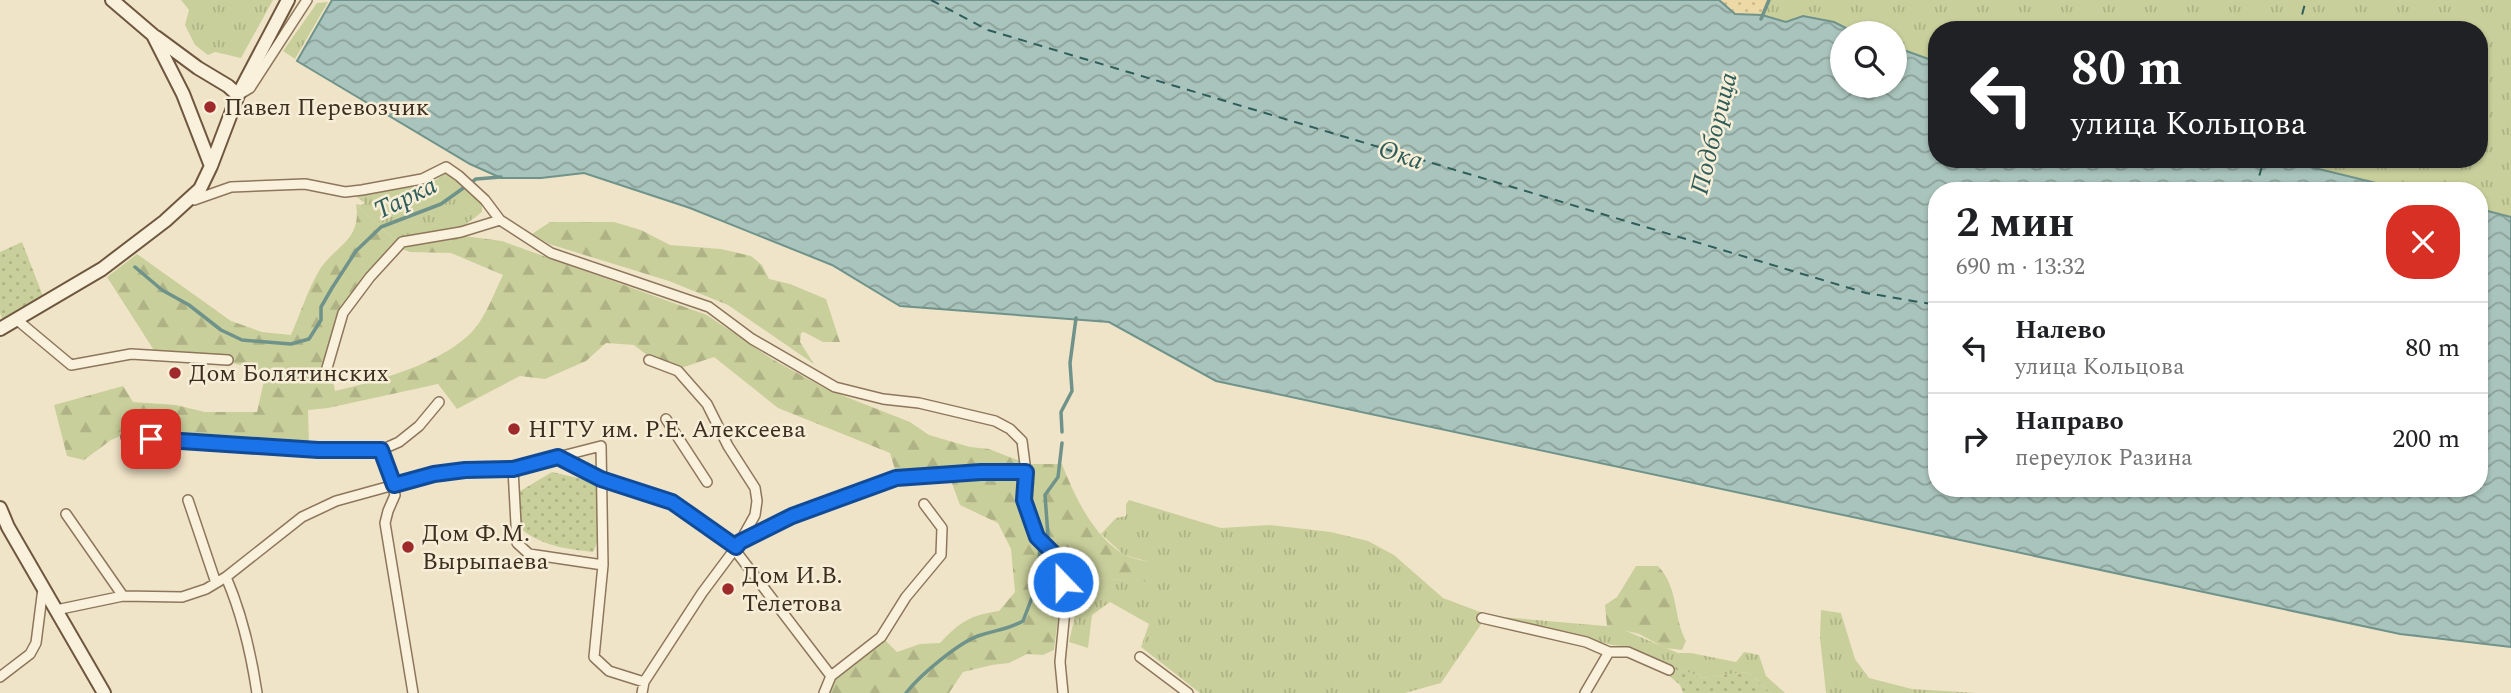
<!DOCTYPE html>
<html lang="ru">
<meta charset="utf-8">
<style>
:root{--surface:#fff;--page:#f2f2f2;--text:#202124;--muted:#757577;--line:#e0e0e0}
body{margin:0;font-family:Spectral,serif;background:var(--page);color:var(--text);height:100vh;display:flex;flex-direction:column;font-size:26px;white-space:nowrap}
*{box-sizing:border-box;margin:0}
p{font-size:23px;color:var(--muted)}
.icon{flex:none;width:38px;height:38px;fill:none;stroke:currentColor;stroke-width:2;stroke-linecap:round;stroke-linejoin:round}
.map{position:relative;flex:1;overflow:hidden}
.sheet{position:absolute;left:1928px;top:182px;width:560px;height:315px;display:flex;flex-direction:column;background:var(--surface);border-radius:28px;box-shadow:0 2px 5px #0004}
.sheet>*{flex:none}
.top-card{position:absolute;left:1928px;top:21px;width:560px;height:147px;border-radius:28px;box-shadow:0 2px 5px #0004;background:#202124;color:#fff;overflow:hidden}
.tools{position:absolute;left:1830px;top:21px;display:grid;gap:14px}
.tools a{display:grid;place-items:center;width:77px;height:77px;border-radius:50%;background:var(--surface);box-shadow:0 2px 5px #0004;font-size:35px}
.pin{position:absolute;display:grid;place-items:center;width:60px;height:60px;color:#fff;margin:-30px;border-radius:14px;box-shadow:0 4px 10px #0006}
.me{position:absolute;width:77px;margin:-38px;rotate:338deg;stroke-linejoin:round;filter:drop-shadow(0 0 5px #0008)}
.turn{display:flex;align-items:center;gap:24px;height:147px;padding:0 28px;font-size:32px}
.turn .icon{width:91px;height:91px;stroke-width:2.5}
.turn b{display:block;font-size:49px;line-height:60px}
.round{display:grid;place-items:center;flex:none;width:74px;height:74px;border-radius:28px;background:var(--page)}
.headline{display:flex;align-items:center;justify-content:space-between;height:119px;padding:0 28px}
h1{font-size:42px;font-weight:700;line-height:52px}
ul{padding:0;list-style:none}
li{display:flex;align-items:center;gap:21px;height:91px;padding:0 28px;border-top:2px solid var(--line)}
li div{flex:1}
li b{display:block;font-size:26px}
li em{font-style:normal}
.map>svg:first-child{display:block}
.grass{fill:url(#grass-tufts)}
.forest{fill:url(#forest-firs)}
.sand{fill:url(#sand-dots)}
.park{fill:url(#park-dots)}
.water{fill:url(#water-waves);stroke:#6f938a;stroke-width:2}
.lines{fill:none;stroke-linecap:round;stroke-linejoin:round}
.stream{stroke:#6f938a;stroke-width:3.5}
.ferry{stroke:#2f5d5a;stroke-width:2;stroke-dasharray:9 7;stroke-linecap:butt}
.street-casing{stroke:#8d765c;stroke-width:12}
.secondary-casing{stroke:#6f573f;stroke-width:16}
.street{stroke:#faf1dc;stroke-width:9}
.secondary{stroke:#faf1dc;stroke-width:12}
.route-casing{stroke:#114b97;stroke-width:18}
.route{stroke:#1a73e8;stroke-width:12}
.poi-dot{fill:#9e2a2b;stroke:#f7eed8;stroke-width:2.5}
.labels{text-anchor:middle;stroke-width:5;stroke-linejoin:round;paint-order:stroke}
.poi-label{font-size:24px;fill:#3d2e20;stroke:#f7eed8;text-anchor:start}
.water-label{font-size:26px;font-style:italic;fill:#2f5d5a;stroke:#f7eed8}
</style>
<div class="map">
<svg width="2511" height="693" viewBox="0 0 2511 693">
<defs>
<pattern id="grass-tufts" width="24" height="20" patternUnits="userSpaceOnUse" patternTransform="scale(1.75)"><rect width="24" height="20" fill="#c9cf9b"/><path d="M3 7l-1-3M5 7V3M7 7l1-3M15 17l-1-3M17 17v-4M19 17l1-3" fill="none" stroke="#aeb285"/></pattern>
<pattern id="forest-firs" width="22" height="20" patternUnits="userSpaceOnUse" patternTransform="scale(1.75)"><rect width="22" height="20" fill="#c9cf9b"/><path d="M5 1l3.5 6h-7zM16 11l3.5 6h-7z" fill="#aeb285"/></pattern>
<pattern id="sand-dots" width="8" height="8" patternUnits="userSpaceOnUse" patternTransform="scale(1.75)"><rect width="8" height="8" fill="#ecd9a5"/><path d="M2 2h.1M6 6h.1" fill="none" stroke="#cbbb8e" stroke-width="1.8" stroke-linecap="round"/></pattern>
<pattern id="park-dots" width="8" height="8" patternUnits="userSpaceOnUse" patternTransform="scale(1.75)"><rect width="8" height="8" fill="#c9cf9b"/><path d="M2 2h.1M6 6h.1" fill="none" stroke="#aeb285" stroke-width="1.8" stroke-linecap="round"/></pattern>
<pattern id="water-waves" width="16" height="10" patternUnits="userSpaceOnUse" patternTransform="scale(1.75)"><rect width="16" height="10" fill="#a9c4bc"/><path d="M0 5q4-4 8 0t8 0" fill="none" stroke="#8ba098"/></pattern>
</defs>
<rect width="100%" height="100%" fill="#f0e4c8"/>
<!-- grass -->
<path class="grass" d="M181,0H273L241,58L215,52L208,55L195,45L185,25L189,10Z
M1769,0H2511V217L2480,209V191H2409L2278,159H2480V30H1937V62L1895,47V33H1856L1834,22L1803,16L1786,22L1762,15Z
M328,2L295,59L283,51L317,3Z
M446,173L458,179L482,201V212L460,229L397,242L356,204L361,205L365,203L354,195L434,181Z
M1129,500L1221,528L1270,525L1331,532L1368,541L1394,555L1443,598L1491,616L1617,627L1678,653H1691L1736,662L1744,652L1759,655L1766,676L1785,693H1771L1748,672L1701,678L1631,647L1612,645L1486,617L1441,683L1405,693H1200L1141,647L1149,624L1110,602L1092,615L1088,648L1069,642L1079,598L1076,585L1093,578L1147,581L1149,562L1124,555L1101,534L1116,518L1126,516V504Z
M1821,610L1841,613L1855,659L1869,678L1912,689L1977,693H1826L1820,638Z"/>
<!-- forest -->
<path class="forest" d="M356,204L397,242L339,312L323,367L331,370L335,391C378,381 453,361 479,323C489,308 495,291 503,275L451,253L410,252L402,249L408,243L464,236L502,241L707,315L772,359L826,389L910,422L929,435L970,447L989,449L1028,464H1062C1074,496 1093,535 1123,554C1130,558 1141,560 1149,562L1155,582L1093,578L1066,590L1058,618L1054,650L1043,655L1027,654L1009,663L992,665L963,672L949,693H826L833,677L883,638L897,652L920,644L940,643C960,622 970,615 999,611L1015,592L1011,549L998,523L960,505L947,470L896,473L890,453L778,408L714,357L681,368L647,355L634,345L606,343L586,361L545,379L520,376L457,409L438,384L328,408L308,410L309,445L125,434L111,440L84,460L67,456L54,405L123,386L133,402L176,405L205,412H257L266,372L233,363L232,357L157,355L107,277L137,254L231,321L262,332L291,335C300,314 308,289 320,269C336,245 362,240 356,204Z
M550,222H614L641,230L670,245L721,249L751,256L762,265L769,279L790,284L826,299L840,342H823L804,332L801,333L800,342L814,364L728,305L669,281L549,244L532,234Z
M1636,566H1658C1679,588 1673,617 1686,641L1682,650L1665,648L1639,634L1607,626L1605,605L1617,597Z"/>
<!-- sand -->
<path class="sand" d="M1719,0H1769L1762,15L1735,14Z"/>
<!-- park -->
<path class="park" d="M22,242L43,296L3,321L0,313V252Z
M552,472L599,483L601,534L593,552C567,549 542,546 521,529L517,493Z
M1672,665L1701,678L1748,672L1771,693H1683L1680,685L1667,674Z"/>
<!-- water -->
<path class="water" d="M332,0H1719L1735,14L1762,15L1786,22L1803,16L1834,22L1856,33H1843V86H1895V47L1937,62V159H2278L2409,191H1937V488H2480V209L2511,217V647L2400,634L1216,381L1109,322L900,306L832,265L690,208L584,173L541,178H501L470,164L297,61Z"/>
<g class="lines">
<!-- stream -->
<path class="stream" d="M1761,19L1769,0
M135,267L162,290L189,305L221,330L242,340L291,344L309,339L321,320V307L332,288L356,251L381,227L441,204L476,179L501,177
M1062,432L1061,412L1072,391L1070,363L1076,318
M1048,536L1045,495L1058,477L1062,443
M906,693C919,676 960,641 981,635C996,630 1009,629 1023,621L1036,587L1040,550"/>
<!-- ferry -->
<path class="ferry" d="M931,0L988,30L1866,293L1937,305
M2298,30L2306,0
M2255,191L2264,159"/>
<!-- street casing -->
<g class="street-casing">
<path id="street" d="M240,94L250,88L307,0
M194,200L231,187L305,184L345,192L362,190L422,179L446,167L459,176L485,200L500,220L551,253L709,307L752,339L835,387L883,399L919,403L995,421L1010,429L1022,441L1026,472L1024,500L1037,537L1054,554L1063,582L1066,599L1060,662L1063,693
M16,319L71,365L131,354L228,360
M327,368L343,313L370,277L402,242L461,232L500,220
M666,419L707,482
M126,437L318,450H381L399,442L419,426L439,402
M381,450L395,495L388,511L385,523L413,693
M558,457L601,446L603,565L594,657L609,671L644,682
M513,469L517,543L529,554L603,565
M188,500L216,583
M66,514L123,596
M740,542L792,516L896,478L981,472H1026
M226,577C242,614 251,653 257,693
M56,610L123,596L182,597L206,589L226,577L302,517L336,501L434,474L490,468L513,469L558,457L601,479L672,501L736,547L738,554L831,676
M1482,618L1586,642L1609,652H1628L1669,670
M1140,657L1188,693
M0,677L30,654L36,643L43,588
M642,693L644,682L702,593L740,542L755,515L757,501L755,488L728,446L707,404L678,371L649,360
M824,693L831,676L881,637L906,597L941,555L942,528L924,504
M1585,693L1609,652"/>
</g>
<!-- secondary casing -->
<g class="secondary-casing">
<path id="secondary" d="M112,0L153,35L183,94L211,166
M156,37L198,68L228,86L238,95
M0,329L102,269L165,221L200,189L211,166L238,95L288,0
M0,508L8,527L104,693"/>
</g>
<!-- street -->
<use href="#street" class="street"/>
<!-- secondary -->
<use href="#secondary" class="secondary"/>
</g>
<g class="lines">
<!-- route casing -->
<g class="route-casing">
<path id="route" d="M151,439L318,450H381L394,485L434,474L465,470L513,469L558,457L601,479L672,502L736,547L740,542L792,516L896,478L981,472H1026L1024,500L1037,537L1054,554L1063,582"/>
</g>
<!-- route -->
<use href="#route" class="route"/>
</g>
<!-- markers -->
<g class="poi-dot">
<circle cx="210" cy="107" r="7"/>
<circle cx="175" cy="373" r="7"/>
<circle cx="514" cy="429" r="7"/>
<circle cx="408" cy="547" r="7"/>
<circle cx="728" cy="589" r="7"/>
</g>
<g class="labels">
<!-- poi labels -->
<g class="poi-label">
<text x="224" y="115">Павел Перевозчик</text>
<text x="189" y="381">Дом Болятинских</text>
<text x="528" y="437">НГТУ им. Р.Е. Алексеева</text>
<text x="422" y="541">Дом Ф.М.<tspan x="422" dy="28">Вырыпаева</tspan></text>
<text x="742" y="583">Дом И.В.<tspan x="742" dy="28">Телетова</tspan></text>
</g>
<!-- water labels -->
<g class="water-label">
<text transform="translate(1713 133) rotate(-76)" y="9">Подборица</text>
<text transform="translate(1401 154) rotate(18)" y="9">Ока</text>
<text transform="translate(405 197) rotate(-26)" y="9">Тарка</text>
</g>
</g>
</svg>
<div class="tools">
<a><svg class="icon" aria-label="search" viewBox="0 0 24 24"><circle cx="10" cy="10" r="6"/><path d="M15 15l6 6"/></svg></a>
</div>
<div class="pin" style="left:151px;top:439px;background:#d93025"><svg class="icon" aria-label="arrive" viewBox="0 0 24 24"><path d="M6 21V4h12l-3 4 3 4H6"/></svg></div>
<svg class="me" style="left:1063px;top:582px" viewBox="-20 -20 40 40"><circle r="17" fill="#1a73e8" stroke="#fff" stroke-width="3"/><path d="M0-11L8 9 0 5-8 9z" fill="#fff"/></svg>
<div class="top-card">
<div class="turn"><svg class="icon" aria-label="left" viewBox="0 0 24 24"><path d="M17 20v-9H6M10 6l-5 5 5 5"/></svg><div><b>80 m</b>улица Кольцова</div></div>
</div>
<section class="sheet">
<div class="headline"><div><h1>2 мин</h1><p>690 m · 13:32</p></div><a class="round" style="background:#d93025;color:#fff"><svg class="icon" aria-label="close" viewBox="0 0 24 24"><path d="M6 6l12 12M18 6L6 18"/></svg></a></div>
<ul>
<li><svg class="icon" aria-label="left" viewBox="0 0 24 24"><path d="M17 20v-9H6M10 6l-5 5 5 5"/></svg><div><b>Налево</b><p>улица Кольцова</p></div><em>80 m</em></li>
<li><svg class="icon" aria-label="right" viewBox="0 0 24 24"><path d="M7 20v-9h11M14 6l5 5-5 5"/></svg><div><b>Направо</b><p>переулок Разина</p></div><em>200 m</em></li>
</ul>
</section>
</div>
